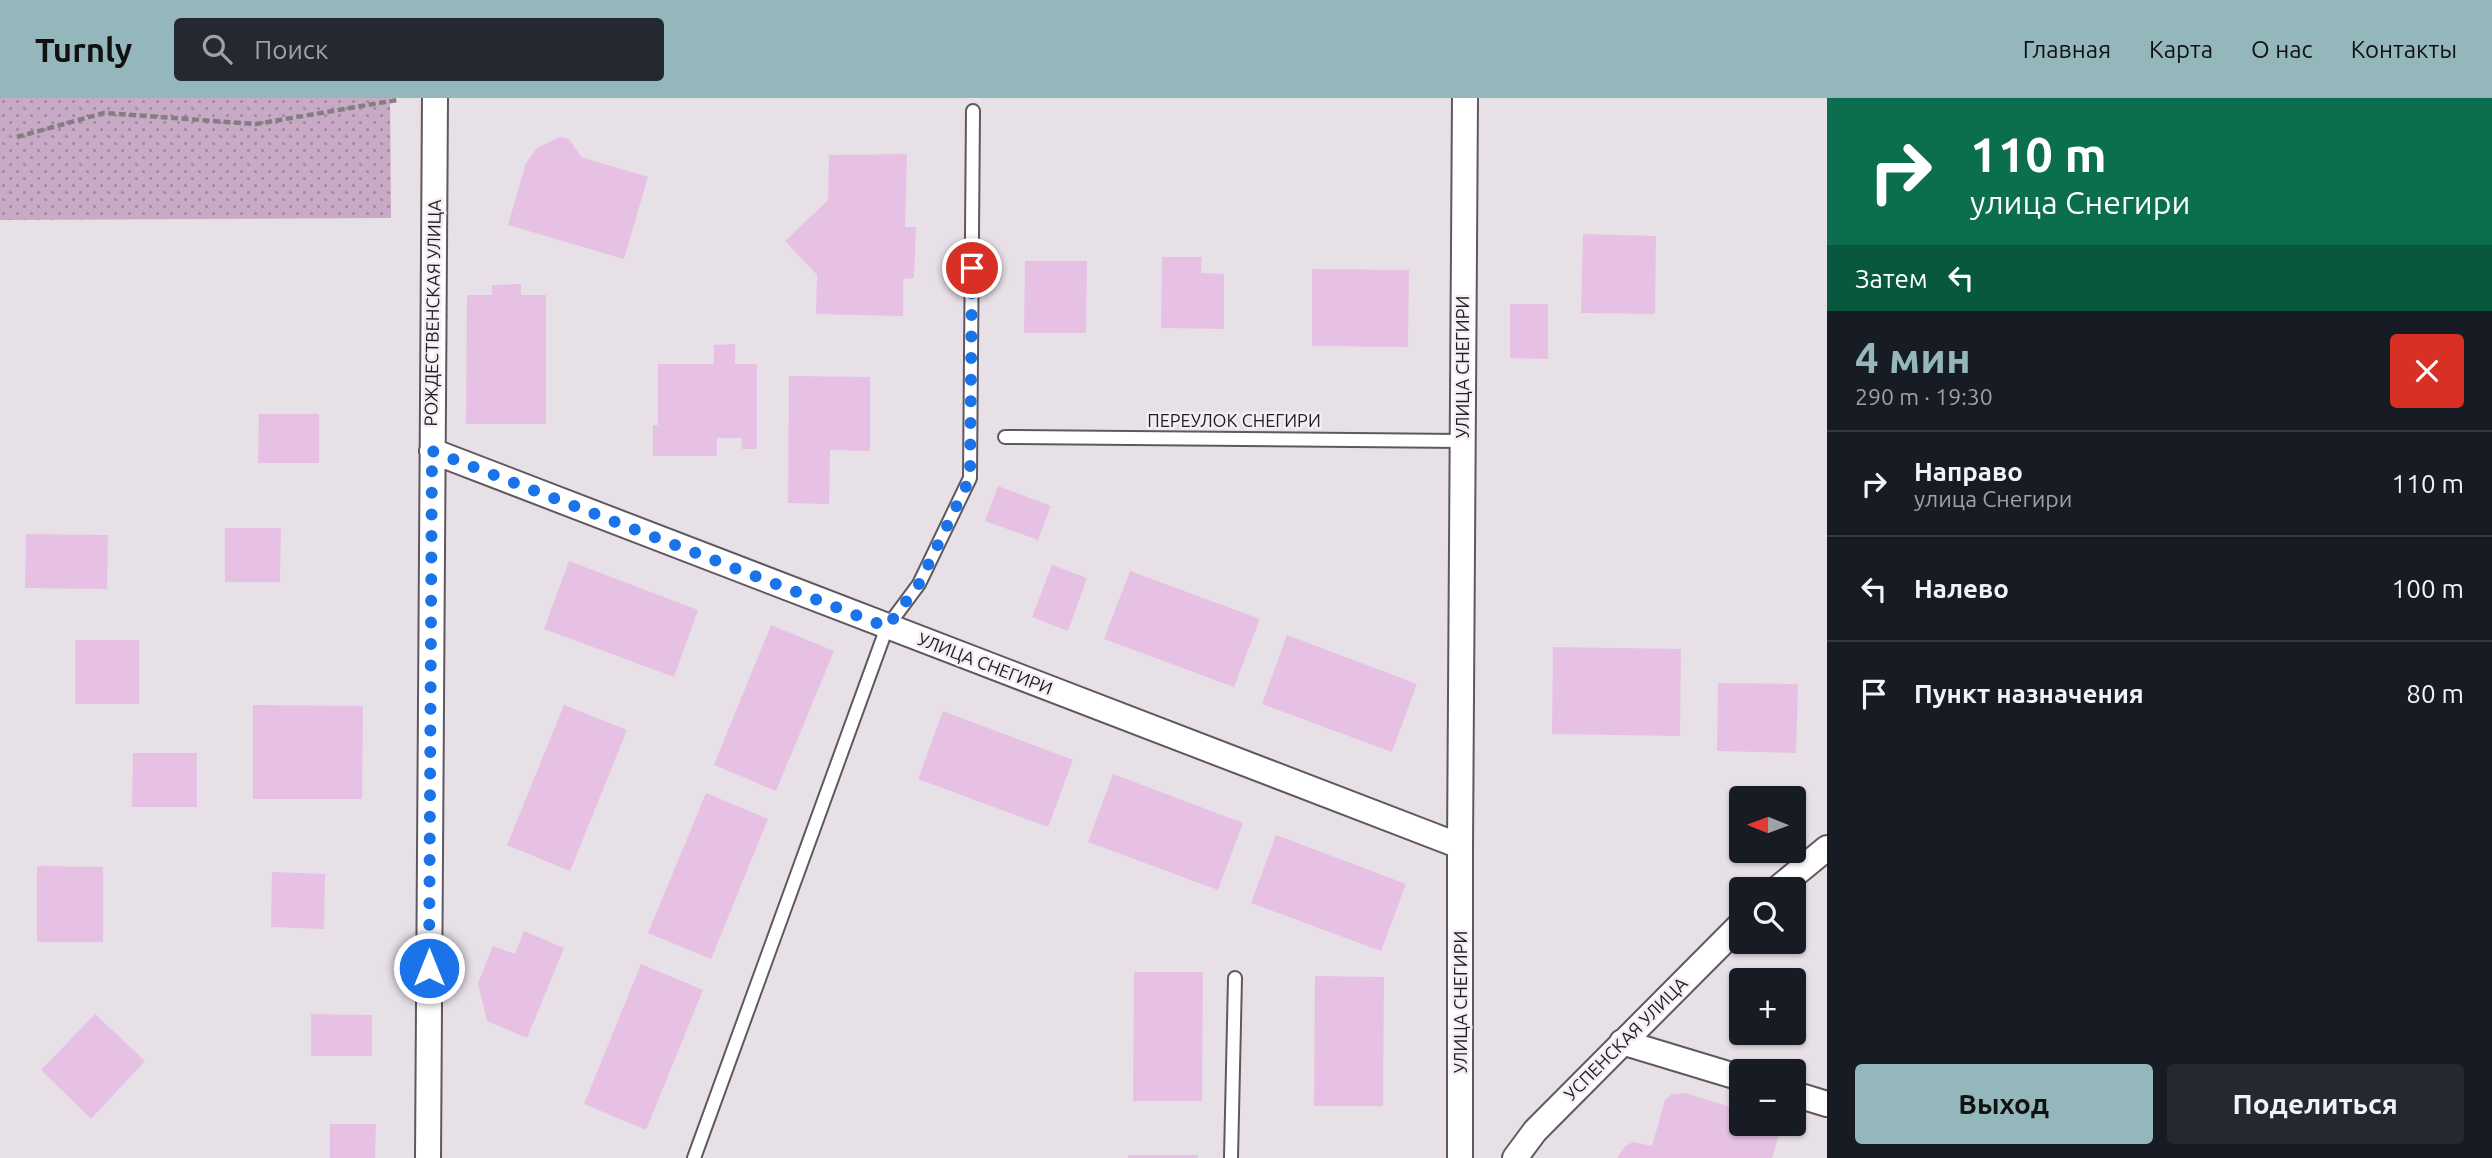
<!DOCTYPE html>
<html lang="ru">
<meta charset="utf-8">
<style>
:root{--surface:#171b24;--page:#242831;--text:#f1f3f6;--muted:#9ea1a6;--line:#363941;--accent:#94b7bc}
body{margin:0;font-family:Ubuntu,sans-serif;background:var(--page);color:var(--text);height:100vh;display:flex;flex-direction:column;font-size:26px;white-space:nowrap}
*{box-sizing:border-box;margin:0}
p{font-size:23px;color:var(--muted)}
.icon{flex:none;width:38px;height:38px;fill:none;stroke:currentColor;stroke-width:2;stroke-linecap:round;stroke-linejoin:round}
.map{position:relative;flex:1;overflow:hidden}
.panel{display:flex;flex-direction:column;background:var(--surface);width:665px}
.panel>*{flex:none}
.banner{background:#0b6e4f;color:#fff;overflow:hidden}
.needle{width:46px;rotate:271deg}
.fabs{position:absolute;left:1729px;top:688px;display:grid;gap:14px}
.fabs a{display:grid;place-items:center;width:77px;height:77px;border-radius:7px;background:var(--surface);box-shadow:0 2px 5px #0004;font-size:35px}
.pin{position:absolute;display:grid;place-items:center;width:60px;height:60px;color:#fff;margin:-30px;border:4px solid #fff;border-radius:50%;box-shadow:0 2px 7px #0007}
.me{position:absolute;width:77px;margin:-38px;rotate:0deg;stroke-linejoin:round;filter:drop-shadow(0 0 5px #0008)}
.turn{display:flex;align-items:center;gap:24px;height:147px;padding:0 28px;font-size:32px}
.turn .icon{width:91px;height:91px;stroke-width:2.5}
.turn b{display:block;font-size:49px;line-height:60px}
.then{display:flex;align-items:center;height:66px;padding:0 28px;background:#0003;gap:14px;font-size:26px}
.round{display:grid;place-items:center;flex:none;width:74px;height:74px;border-radius:7px;background:var(--page)}
.head{display:flex;align-items:center;justify-content:space-between;height:119px;padding:0 28px}
h1{font-size:42px;font-weight:700;line-height:52px;color:var(--accent)}
.primary-button{display:flex;gap:14px;margin-top:auto;padding:14px 28px}
.primary-button a{flex:1;height:80px;border-radius:7px;background:var(--accent);color:#111;font-size:28px;font-weight:700;line-height:80px;text-align:center}
.primary-button a+a{background:var(--page);color:var(--text)}
ul{padding:0;list-style:none}
li{display:flex;align-items:center;gap:21px;height:105px;padding:0 28px;border-top:2px solid var(--line)}
li div{flex:1}
li b{display:block;font-size:26px}
li em{font-style:normal}
header{display:flex;align-items:center;gap:42px;box-sizing:border-box;height:98px;padding:0 35px;background:var(--accent);color:#111}
header strong{font-size:33px}
nav{display:flex;gap:38px;margin-inline-start:auto;font-size:24px}
.search{width:490px;height:63px;background:var(--page);display:flex;align-items:center;gap:18px;box-sizing:border-box;padding:0 24px;border-radius:7px;color:var(--muted);font-size:26px}
main{display:flex;flex:1;min-height:0}
.map>svg:first-child{display:block}
.park{fill:url(#park-dots)}
.building{fill:#e6c1e3}
.lines{fill:none;stroke-linecap:round;stroke-linejoin:round}
.lane-casing{stroke:#5f585e;stroke-width:16}
.street-casing{stroke:#5f585e;stroke-width:28}
.path{stroke:#847e83;stroke-width:4.5;stroke-dasharray:7 3.5;stroke-linecap:butt}
.lane{stroke:#fff;stroke-width:12}
.street{stroke:#fff;stroke-width:24}
.route{stroke:#1a73e8;stroke-width:12;stroke-dasharray:0 21.6}
.labels{text-anchor:middle;stroke-width:5;stroke-linejoin:round;paint-order:stroke}
.street-label{font-size:18px;fill:#201d20;stroke:#f5eef4}
</style>
<header>
<strong>Turnly</strong>
<div class="search"><svg class="icon" aria-label="search" viewBox="0 0 24 24"><circle cx="10" cy="10" r="6"/><path d="M15 15l6 6"/></svg>Поиск</div>
<nav><a>Главная</a><a>Карта</a><a>О нас</a><a>Контакты</a></nav>
</header>
<main>
<div class="map">
<svg width="1827" height="1060" viewBox="0 0 1827 1060">
<defs>
<pattern id="park-dots" width="8" height="8" patternUnits="userSpaceOnUse" patternTransform="scale(1.75)"><rect width="8" height="8" fill="#c9aac6"/><path d="M2 2h.1M6 6h.1" fill="none" stroke="#a38aa0" stroke-width="1.8" stroke-linecap="round"/></pattern>
</defs>
<rect width="100%" height="100%" fill="#e8e0e7"/>
<!-- park -->
<path class="park" d="M0,0H390L391,120L0,122Z"/>
<!-- building -->
<path class="building" d="M560,39L569,41L581,59L648,79L624,161L508,127L526,65L537,50Z
M907,56L905,129H916L914,180L903,181V218L816,216L817,177L785,143L828,102L829,57Z
M1583,136L1656,138L1655,216L1581,215Z
M1162,159H1202L1201,175L1224,176V231L1161,230Z
M1025,163H1087L1086,235H1024Z
M1312,171L1409,172L1408,249L1312,248Z
M521,186V197H546V326H466L467,197H492V187Z
M1510,206H1548V261L1510,260Z
M735,246V266H757V351H742L741,340H717V358H653V327H658V266H714V247Z
M789,278L870,279V353L830,352L829,406L788,405Z
M259,316H319V365H258Z
M998,388L1051,408L1038,442L985,423Z
M225,430H281L280,484H225Z
M26,436L108,437L107,491L25,490Z
M569,463L698,512L674,579L544,531Z
M1052,467L1087,480L1068,533L1032,519Z
M1130,473L1260,521L1234,589L1104,541Z
M771,527L834,553L776,693L714,667Z
M1287,537L1417,586L1392,654L1262,606Z
M75,542H139V606H75Z
M1553,549L1681,551L1680,638L1552,636Z
M1718,585L1798,586L1796,655L1717,653Z
M253,607L363,608L362,701H253Z
M564,607L627,632L570,773L507,747Z
M943,613L1073,662L1048,729L918,681Z
M133,655H197V709H132Z
M1113,676L1243,725L1218,792L1088,744Z
M706,695L768,721L711,861L648,835Z
M1276,737L1406,786L1381,853L1251,805Z
M37,768L103,769V844H37Z
M272,774L325,776L324,831L271,829Z
M524,833L564,850L527,940L487,923L478,885L493,848L515,856Z
M641,866L703,892L646,1032L584,1006Z
M1134,874H1203L1202,1003H1133Z
M1315,878L1384,879L1383,1008H1314Z
M95,916L145,963L91,1021L41,972Z
M311,916L372,917V958H311Z
M1685,995L1741,1012V1026H1782L1772,1060H1617L1625,1048L1633,1044L1652,1048L1665,1002L1672,996Z
M330,1026H376L375,1060H330Z
M1128,1057H1198V1060H1128Z"/>
<g class="lines">
<!-- lane casing -->
<g class="lane-casing">
<path id="lane" d="M1005,339L1462,343
M694,1060L887,529L919,486L970,380L973,13
M1231,1060L1235,880"/>
</g>
<!-- street casing -->
<g class="street-casing">
<path id="street" d="M432,353L1460,748V1060
M1460,748L1465,0
M1777,791L1827,750
M1622,944L1741,980
M1794,996L1827,1006
M428,1060L435,0
M1515,1060L1535,1033L1741,826"/>
</g>
<!-- path -->
<path class="path" d="M17,39L104,15L256,26L397,2"/>
<!-- lane -->
<use href="#lane" class="lane"/>
<!-- street -->
<use href="#street" class="street"/>
</g>
<g class="lines">
<!-- route -->
<path class="route" d="M429,870L432,353L887,529L919,486L970,380L972,170"/>
</g>
<g class="labels">
<!-- street labels -->
<g class="street-label">
<text transform="translate(433 215) rotate(-89)" y="6">РОЖДЕСТВЕНСКАЯ УЛИЦА</text>
<text transform="translate(1463 269) rotate(-90)" y="6">УЛИЦА СНЕГИРИ</text>
<text x="1234" y="329">ПЕРЕУЛОК СНЕГИРИ</text>
<text transform="translate(985 566) rotate(21)" y="6">УЛИЦА СНЕГИРИ</text>
<text transform="translate(1461 904) rotate(-90)" y="6">УЛИЦА СНЕГИРИ</text>
<text transform="translate(1626 941) rotate(-45)" y="6">УСПЕНСКАЯ УЛИЦА</text>
</g>
</g>
</svg>
<div class="fabs">
<a><svg class="needle" viewBox="-14 -14 28 28"><path d="M0-13l5 13h-10z" fill="#e53935"/><path d="M0 13l5-13h-10z" fill="#9ea1a6"/></svg></a>
<a><svg class="icon" aria-label="search" viewBox="0 0 24 24"><circle cx="10" cy="10" r="6"/><path d="M15 15l6 6"/></svg></a>
<a>+</a>
<a>−</a>
</div>
<div class="pin" style="left:972px;top:170px;background:#d93025"><svg class="icon" aria-label="arrive" viewBox="0 0 24 24"><path d="M6 21V4h12l-3 4 3 4H6"/></svg></div>
<svg class="me" style="left:429px;top:870px" viewBox="-20 -20 40 40"><circle r="17" fill="#1a73e8" stroke="#fff" stroke-width="3"/><path d="M0-11L8 9 0 5-8 9z" fill="#fff"/></svg>
</div>
<section class="panel">
<div class="banner">
<div class="turn"><svg class="icon" aria-label="right" viewBox="0 0 24 24"><path d="M7 20v-9h11M14 6l5 5-5 5"/></svg><div><b>110 m</b>улица Снегири</div></div>
<div class="then">Затем<svg class="icon" aria-label="left" viewBox="0 0 24 24"><path d="M17 20v-9H6M10 6l-5 5 5 5"/></svg></div>
</div>
<div class="head"><div><h1>4 мин</h1><p>290 m · 19:30</p></div><a class="round" style="background:#d93025;color:#fff"><svg class="icon" aria-label="close" viewBox="0 0 24 24"><path d="M6 6l12 12M18 6L6 18"/></svg></a></div>
<ul>
<li><svg class="icon" aria-label="right" viewBox="0 0 24 24"><path d="M7 20v-9h11M14 6l5 5-5 5"/></svg><div><b>Направо</b><p>улица Снегири</p></div><em>110 m</em></li>
<li><svg class="icon" aria-label="left" viewBox="0 0 24 24"><path d="M17 20v-9H6M10 6l-5 5 5 5"/></svg><div><b>Налево</b></div><em>100 m</em></li>
<li><svg class="icon" aria-label="arrive" viewBox="0 0 24 24"><path d="M6 21V4h12l-3 4 3 4H6"/></svg><div><b>Пункт назначения</b></div><em>80 m</em></li>
</ul>
<div class="primary-button"><a>Выход</a><a>Поделиться</a></div>
</section>
</main>
